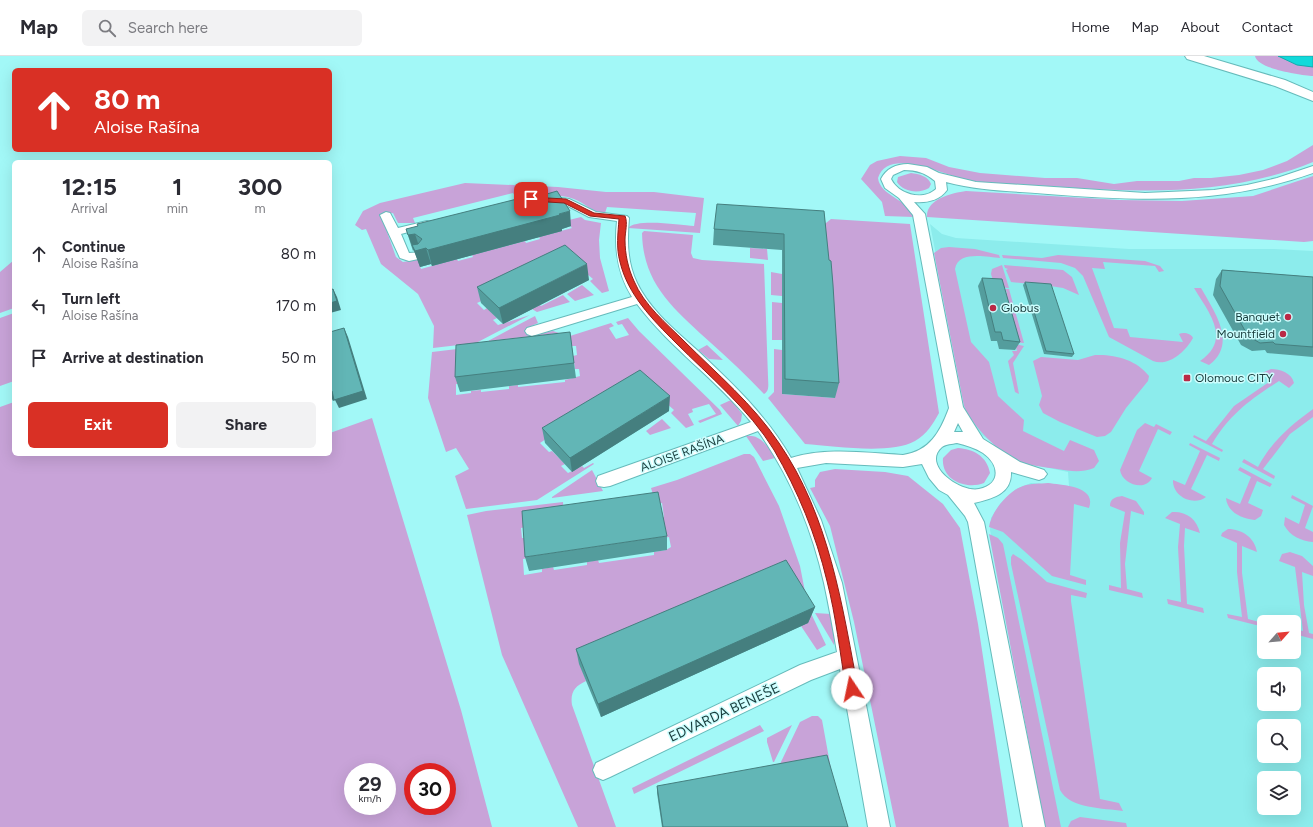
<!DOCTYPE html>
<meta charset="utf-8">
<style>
:root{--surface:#fff;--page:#f2f2f3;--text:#2b2b33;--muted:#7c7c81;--line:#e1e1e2;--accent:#d93025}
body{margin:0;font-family:Figtree,sans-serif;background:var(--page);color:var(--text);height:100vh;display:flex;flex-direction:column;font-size:15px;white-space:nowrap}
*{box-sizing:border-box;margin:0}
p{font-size:13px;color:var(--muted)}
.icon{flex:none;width:22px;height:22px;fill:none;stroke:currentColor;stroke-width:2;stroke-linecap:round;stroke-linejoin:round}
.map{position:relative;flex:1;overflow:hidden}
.drawer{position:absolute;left:12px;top:104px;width:320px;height:296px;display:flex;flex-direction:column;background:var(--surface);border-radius:6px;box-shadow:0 4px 16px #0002}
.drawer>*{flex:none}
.banner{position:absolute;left:12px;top:12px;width:320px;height:84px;border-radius:6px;box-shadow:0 4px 16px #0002;background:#d93025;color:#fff;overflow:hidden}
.needle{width:26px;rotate:63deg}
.buttons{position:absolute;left:1257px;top:559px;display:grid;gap:8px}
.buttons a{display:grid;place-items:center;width:44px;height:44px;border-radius:6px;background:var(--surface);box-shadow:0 4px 16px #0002;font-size:20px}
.speed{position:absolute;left:344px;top:707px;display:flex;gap:8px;font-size:20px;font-weight:700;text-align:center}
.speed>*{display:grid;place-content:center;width:52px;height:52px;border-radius:50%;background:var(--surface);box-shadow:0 4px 16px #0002;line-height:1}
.speed small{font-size:10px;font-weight:400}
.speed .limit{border:6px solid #d22;background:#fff;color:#111}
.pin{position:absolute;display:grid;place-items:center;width:34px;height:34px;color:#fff;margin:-17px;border-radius:8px;box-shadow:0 2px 6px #0006}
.me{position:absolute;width:44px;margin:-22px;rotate:349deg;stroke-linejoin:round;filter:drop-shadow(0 0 3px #0008)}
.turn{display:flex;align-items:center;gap:14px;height:84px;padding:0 16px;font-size:18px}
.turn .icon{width:52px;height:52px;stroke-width:2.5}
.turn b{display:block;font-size:28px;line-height:34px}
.eta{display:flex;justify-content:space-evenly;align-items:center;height:68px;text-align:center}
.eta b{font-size:24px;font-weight:700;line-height:28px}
.action{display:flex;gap:8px;margin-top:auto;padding:8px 16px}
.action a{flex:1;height:46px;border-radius:6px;background:var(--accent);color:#fff;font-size:16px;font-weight:700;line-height:46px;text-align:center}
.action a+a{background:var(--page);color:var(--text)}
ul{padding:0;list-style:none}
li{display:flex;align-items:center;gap:12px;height:52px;padding:0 16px}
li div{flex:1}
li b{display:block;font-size:15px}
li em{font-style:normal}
header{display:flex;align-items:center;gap:24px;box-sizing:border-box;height:56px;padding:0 20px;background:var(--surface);border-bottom:1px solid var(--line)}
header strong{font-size:19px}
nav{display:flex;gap:22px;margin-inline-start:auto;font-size:14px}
.search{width:280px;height:36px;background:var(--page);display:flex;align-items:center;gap:10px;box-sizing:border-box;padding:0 14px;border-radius:6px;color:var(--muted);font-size:15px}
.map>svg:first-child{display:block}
.built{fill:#8cecec;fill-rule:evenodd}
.green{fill:#c8a3d8;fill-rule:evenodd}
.water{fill:#11d9da;stroke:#13aaab}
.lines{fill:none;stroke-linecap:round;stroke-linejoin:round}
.minor-casing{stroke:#6bb;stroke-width:2}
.motorway-casing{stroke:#6bb;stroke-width:2}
.minor{fill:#fff;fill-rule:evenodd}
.motorway{fill:#fff;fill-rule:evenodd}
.wall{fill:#549d9d}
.shaded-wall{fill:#457f7f}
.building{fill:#62b6b6;stroke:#457f7f}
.route{fill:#d93025;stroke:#8d1f18}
.poi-dot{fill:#ba2946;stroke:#cdfefe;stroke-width:1.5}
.labels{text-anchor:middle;stroke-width:3;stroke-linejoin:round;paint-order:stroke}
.poi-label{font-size:12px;fill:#183c3c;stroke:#cdfefe;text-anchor:start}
.street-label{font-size:12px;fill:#183c3c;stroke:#cdfefe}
.near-street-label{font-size:14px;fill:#183c3c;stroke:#cdfefe}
</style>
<header>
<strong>Map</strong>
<div class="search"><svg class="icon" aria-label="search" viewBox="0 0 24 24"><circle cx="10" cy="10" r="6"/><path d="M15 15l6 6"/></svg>Search here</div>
<nav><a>Home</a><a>Map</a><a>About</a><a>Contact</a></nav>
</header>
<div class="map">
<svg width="1313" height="771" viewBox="0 0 1313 771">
<rect width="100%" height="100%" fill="#a2f8f7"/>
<!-- built -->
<path class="built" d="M930,168L942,178L956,182L1129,193H1274L1313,195V771H1046L990,474L991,462L1000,448L1016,433L1031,427L1069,430L1068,416L1020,406L982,379L971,366L965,352ZM1264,566H1294V596H1264ZM1264,618H1294V648H1264ZM1264,670H1294V700H1264ZM1264,722H1294V752H1264Z"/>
<!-- green -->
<path class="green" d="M1255,0H1313V20C1301,19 1257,13 1255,0Z
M1313,89V106C1232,139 1148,137 1063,131C1033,129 1002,128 972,125C951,123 889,88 878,122C880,140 908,143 914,161L885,160L882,146L861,123L870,109L877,105L900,100L926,102L949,111L980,117L1045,122H1077L1114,128L1137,125H1179L1194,122H1211L1239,119L1263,114L1287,105Z
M911,117C919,118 928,120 931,128L929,132C919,138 903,136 897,126L898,121Z
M1313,120V185L1304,186L927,161C926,143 952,137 966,135L1120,144L1182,145L1253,140Z
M465,127L558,131L606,136H654L704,142L700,177L628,172C636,162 681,169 694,170L696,157L607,151L605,157C592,156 585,147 574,143C557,137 534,139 516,142L513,137L413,162L415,167H398L393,157L381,159L396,201L403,206L420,203V210L421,213L457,203L458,205L473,201L472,199L525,185L526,187L540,183L539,181L572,172L565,165L581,161L585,164L601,167L599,184L600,202L609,235L602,237L590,225L593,223L586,217L488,242L477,247L484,254L487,252L497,262L493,264L498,269L530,259L476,287L433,292L434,270L418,238L381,208L366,173L362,174L355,169L363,155L380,147Z
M831,163L910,168L939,357C933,368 927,378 915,385C890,399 834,390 805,388L768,342L774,336V293L782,294V338L835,342L821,171Z
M644,175L693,179L691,197L693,202L702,204L764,208L768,321C768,327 770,335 764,338C747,320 729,303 711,287C675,254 643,229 642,177Z
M949,191L975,193L999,199L1000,202C987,201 958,194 955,213L971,286L989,306L998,340L1024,364L1023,375L1064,395L1070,384L1094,394L1099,405L1094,412C1081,417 1070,415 1057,413C1045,411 1032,410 1020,406C1001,399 972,370 964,350L934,197L941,192Z
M750,192L767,193L768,204L750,202Z
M1002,199L1042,202L1058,199L1145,205L1160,210L1164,215L1159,216L1155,210L1103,206L1105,213L1092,212L1114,272L1127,273L1130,281L1183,286L1179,278C1183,276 1191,277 1193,282C1186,295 1169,311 1153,305L1109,281L1083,220L1075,212L1061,207L1003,202Z
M14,204V252L0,257V216Z
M1002,209L1009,232L995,231L991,218L992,213Z
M1004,209L1063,214L1072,221L1079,239L1063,232L1044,229L1043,227H1040L1041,229L1011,226L1006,214L1008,213L1005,212Z
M771,216L782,218V240L771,239Z
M582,229L594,239L575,245L567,238Z
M1194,232H1201C1214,255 1238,288 1209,309L1200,305C1232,283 1209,257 1194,232Z
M1005,233H1009L1024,287L1014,286L1001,237H1007Z
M563,239L570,246L537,256L532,253L540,249L541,250Z
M772,246L782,247V284H772Z
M14,257V325L0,330V262Z
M535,260L538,267L529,271L534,279L553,275L559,277L488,285Z
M628,262L639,275L720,354L722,358L700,367L698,365L716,358L709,348L692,353L693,356L688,358L694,369L686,372L671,357L674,354L665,346L552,379L540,387L549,396L552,395L565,408L561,410L568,417L582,410L584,412L593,407L594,408L537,444L466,453L455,420L469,413L456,392L446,396L428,342L432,296L491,289L461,313V328H456V339L471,337V335L481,334V336L509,333V330L518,329V331L565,326V324L580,320L579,313H575L573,300L577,299L576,290H572L570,280L611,267L614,270L609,272L616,283L629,279L622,268L618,269L616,266Z
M1015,288L1024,290L1013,307L1019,338L1015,336L1008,305L1014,299L1012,295H1017Z
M707,289L723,304L709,303L698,294Z
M1095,299C1115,298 1137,304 1149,320L1148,325L1126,352L1111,376L1105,380L1097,381L1060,366L1043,357L1039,349L1042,340L1033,305L1041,301L1078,304Z
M1271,313C1280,313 1292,317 1294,327L1289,332L1279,325C1250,344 1230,358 1212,388L1223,394L1222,396L1193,381L1194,379L1206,385L1234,350L1272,324L1262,317Z
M731,344L742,358L741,365L738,370L720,349Z
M14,346V398H330V377L372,362L461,654L492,771H0V351ZM353,716H387V750H353ZM413,716H447V750H413Z
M1313,353V361L1290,378L1263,413L1275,420L1274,423L1242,406L1244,403L1258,411C1272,385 1290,370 1313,353Z
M662,363L671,372L650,379L646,375Z
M1145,367L1154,371L1156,368L1172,376L1170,379L1158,373L1139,415L1152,422C1145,436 1122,428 1120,414L1137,374Z
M746,380C761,378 768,391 775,402L763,405Z
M1190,387L1220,402L1219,405L1207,399L1191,433L1206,441C1193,451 1172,440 1173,424L1185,429L1200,395L1189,389Z
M958,392C973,393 987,400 990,417L984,427C966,434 941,424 943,402L951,394Z
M744,398H750L754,401L779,450L800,510L808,551L826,589L817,594L801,570L580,608L586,625C575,630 570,636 572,649L616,771H578L502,599L467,459L486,455L563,446L564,464L521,472L522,482H527L528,502L523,503L524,519L542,516V513L553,511L554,514L587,509V506L598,504L599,507L654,499V496L666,494L671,491L669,481L664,482L660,462L664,461L662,447L656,448L651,432L677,424Z
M1240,411L1272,428L1270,431L1257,425L1248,447L1263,454L1261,460L1255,464C1242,463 1227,456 1226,442L1240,448L1251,421L1238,414Z
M835,413L885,416L908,420L943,448L960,472L978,568L1009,771H896L854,566L830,470L810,432L815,431V424L820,416Z
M592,414L603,435L552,442V441Z
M1048,427C1062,429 1097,430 1089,452L1074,448L1070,519L1086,524V529L1052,520L1003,476L989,471C991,456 1008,435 1023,430C1031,427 1040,428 1048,427Z
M1292,439L1313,450L1305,472L1313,476V486C1301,485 1290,480 1284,469L1285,461L1299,468L1305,449L1291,442Z
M1122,440L1136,445L1144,456V459L1131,455L1125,508L1127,533L1142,537L1143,542L1109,534V529L1121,532L1120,487L1125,456L1110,450C1110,442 1116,441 1122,440Z
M1172,456C1186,455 1197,463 1200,477L1185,472L1184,490L1187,548L1203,552L1204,557L1168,548L1167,543L1181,546L1178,491L1180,468L1165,462Z
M1228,473C1242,473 1255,482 1257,496L1242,490V517L1248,563L1263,567L1264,571L1228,562L1227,558L1242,561L1237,516V487L1221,480L1222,477Z
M989,478L998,482L1003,488L1061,771H1045Z
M1290,496L1302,500L1313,510V520L1302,516L1304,549L1309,577L1313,578V583L1294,578V573L1303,575L1295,511L1279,505L1282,498Z
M1013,498L1021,503L1047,526L1087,537L1086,542L1071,539V545L1100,743L1119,747L1123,755C1104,752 1070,753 1060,734L1011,508V501Z
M815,557L831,558L835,581L834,589Z
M812,660H818L822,664L839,757L780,708L800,666Z
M760,669L764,675L634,738L632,732Z
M792,669L774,706H773L767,686V682Z
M1080,761L1126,767L1127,771H1068L1071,765Z"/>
<!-- water -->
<path class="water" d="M1278,0H1313V11L1297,9Z"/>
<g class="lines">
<!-- minor casing -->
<g class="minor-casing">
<path id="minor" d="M908,108L927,111L939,117L976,126L1145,137L1214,134L1247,129L1277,122L1313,110V117C1223,149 1142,145 1048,138C1014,135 980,135 946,126L947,134C939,145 926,147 914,146L925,158L963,351L983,383L1020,406L1044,414L1047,418L1044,422L1039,424L1011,416C1012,438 992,443 974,447L984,466L1045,771H1023L968,466L965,460L948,439L939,434L929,422L922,408L903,411L826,407L797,412L821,464L842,527L890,771H868L840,613L811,624L610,721L603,724L596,721L593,714L596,707L800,609L837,596C833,573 829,550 824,527C812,473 790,420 758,375L610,430L604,431L598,430L596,425L598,420L751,366C716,323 670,292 637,248L532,280L527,278L525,275L527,272L632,241C617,217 614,192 617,165L589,161L566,149L544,146L539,143L544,140L569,143L596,156L627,160L629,162C627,185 627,206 637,227C650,254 676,275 698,295C733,328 767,360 791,402C827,391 866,397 903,399C930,395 940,376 949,352L913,159L899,142L885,132L881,123C886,113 896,108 908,108ZM904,114C916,114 926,117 935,125L936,133C923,145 899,139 891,123L893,119ZM958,367L963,376H954ZM957,387C966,389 975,392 983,397C999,408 1002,428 979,433C960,437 921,409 942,391C946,388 952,388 957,387Z
M386,156L390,157L398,172L427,165L431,166L433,168L431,170L401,178L409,197L423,196L425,199L423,202L409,205L400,202L380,159Z"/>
</g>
<!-- motorway casing -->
<g class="motorway-casing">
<path id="motorway" d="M1185,0H1204L1285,24L1313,36V45L1275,30L1187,3Z"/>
</g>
<!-- minor -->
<use href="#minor" class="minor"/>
<!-- motorway -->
<use href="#motorway" class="motorway"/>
</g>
<!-- wall -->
<path class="wall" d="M824,155L839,327L835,342L782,338V194L713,189L714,173Z
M571,170L562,173V175L432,210L431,208L420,211L414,194L413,195L411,189L406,173Z
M1222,214L1313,221V301L1267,297L1265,294L1252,295L1241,289L1213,239L1216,223Z
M982,222L1020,286L1015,294L999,293L997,285H991L978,230Z
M589,224L503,268L481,247L477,231Z
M1025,226L1074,298L1072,301L1044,298L1023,229Z
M570,276L576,322L460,336L455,321Z
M669,355L572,416L545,387L542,372Z
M667,480V494L529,515L525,501Z
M815,551L808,567L601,661L579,608L576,593Z
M657,730L848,771H662L657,737Z"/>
<!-- shaded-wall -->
<path class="shaded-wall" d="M570,155L571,170L562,173V175L432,210L428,194Z
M415,178L420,193L426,192L431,208L420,211L408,179Z
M587,208L589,224L503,268L499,252Z
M333,233L337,241L341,254L330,257V247Z
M344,272L348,281L367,343L339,352L335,344L333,345L330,339V336L332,335Z
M670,340L669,355L572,416L570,402Z
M815,551L808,567L601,661L598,648Z"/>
<!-- building -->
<path class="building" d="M557,135L570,155L559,158L560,159L428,194L426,192L415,195L412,189L418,188L422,183L415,178L408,179L406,173L418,170L417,168L545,136L547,138Z
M717,148L824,155L829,204L831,205L833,229L839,327L785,323L784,178L714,173Z
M565,189L587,208L499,252L477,231Z
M1222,214L1313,221V291L1275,288L1273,286L1260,287L1248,280L1220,230Z
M982,222L1002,223L1020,286L1003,284L1001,276H995Z
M1025,226L1051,228L1074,298L1046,295Z
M333,233L337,245L330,247V234Z
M344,272L363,335L334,344L332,335L330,336V276Z
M570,276L574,307L455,321L456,289Z
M640,314L670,340L570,402L542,372Z
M658,436L667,480L525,501L522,455Z
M786,504L815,551L598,648L576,593Z
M827,699L848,771H663L657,730Z"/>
<!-- route -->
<path class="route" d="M529,141L566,143L594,157L625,160C628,167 625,176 625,184C625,198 628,212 634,225C644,249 666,267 684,285C717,318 753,348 779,387C829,460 842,548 858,633L856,637L852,638L848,637L846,633C840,597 836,560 827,525C816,479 798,435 774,394C749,353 709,320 676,287C652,263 628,239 620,206C616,192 618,177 619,163L590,160L564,147L531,145L528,143Z"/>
<!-- markers -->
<g class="poi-dot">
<circle cx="993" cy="252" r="4"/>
<circle cx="1288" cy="261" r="4"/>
<circle cx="1283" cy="278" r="4"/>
<rect x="1183" y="318" width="8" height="8" rx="2"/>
</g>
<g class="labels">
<!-- poi labels -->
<g class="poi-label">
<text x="1001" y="256">Globus</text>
<text x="1280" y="265" text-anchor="end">Banquet</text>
<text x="1275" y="282" text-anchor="end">Mountfield</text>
<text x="1195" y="326">Olomouc CITY</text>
</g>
<!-- street labels -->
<g class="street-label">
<text transform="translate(682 397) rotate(-20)" y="4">ALOISE RAŠÍNA</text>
</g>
<!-- near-street labels -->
<g class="near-street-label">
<text transform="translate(724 656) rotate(-25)" y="5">EDVARDA BENEŠE</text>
</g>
</g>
</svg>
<div class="buttons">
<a><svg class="needle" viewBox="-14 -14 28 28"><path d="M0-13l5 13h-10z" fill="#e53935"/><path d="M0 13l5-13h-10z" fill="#7c7c81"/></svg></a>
<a><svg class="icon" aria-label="sound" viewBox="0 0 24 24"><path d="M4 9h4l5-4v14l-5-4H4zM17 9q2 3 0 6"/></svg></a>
<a><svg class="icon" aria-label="search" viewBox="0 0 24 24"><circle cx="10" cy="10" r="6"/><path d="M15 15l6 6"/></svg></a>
<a><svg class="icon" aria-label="layers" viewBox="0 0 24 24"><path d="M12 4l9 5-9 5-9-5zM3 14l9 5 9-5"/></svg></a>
</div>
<div class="speed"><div>29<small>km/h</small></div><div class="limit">30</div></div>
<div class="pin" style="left:531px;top:143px;background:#d93025"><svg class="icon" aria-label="arrive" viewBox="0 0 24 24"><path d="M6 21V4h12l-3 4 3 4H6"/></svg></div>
<svg class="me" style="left:852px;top:633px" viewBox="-20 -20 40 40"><circle r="19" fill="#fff"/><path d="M0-13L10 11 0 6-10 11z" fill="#d93025"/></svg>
<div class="banner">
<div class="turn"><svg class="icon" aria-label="ahead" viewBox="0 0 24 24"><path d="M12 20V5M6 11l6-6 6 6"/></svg><div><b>80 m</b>Aloise Rašína</div></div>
</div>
<section class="drawer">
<div class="eta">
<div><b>12:15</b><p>Arrival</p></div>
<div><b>1</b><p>min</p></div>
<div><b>300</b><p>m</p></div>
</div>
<ul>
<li><svg class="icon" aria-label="ahead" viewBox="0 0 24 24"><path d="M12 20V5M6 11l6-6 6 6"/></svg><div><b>Continue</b><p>Aloise Rašína</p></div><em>80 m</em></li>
<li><svg class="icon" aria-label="left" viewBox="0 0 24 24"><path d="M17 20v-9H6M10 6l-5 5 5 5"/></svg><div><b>Turn left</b><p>Aloise Rašína</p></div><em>170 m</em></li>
<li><svg class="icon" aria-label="arrive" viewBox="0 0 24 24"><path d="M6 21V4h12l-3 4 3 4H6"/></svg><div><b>Arrive at destination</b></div><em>50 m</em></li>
</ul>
<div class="action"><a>Exit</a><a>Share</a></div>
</section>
</div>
